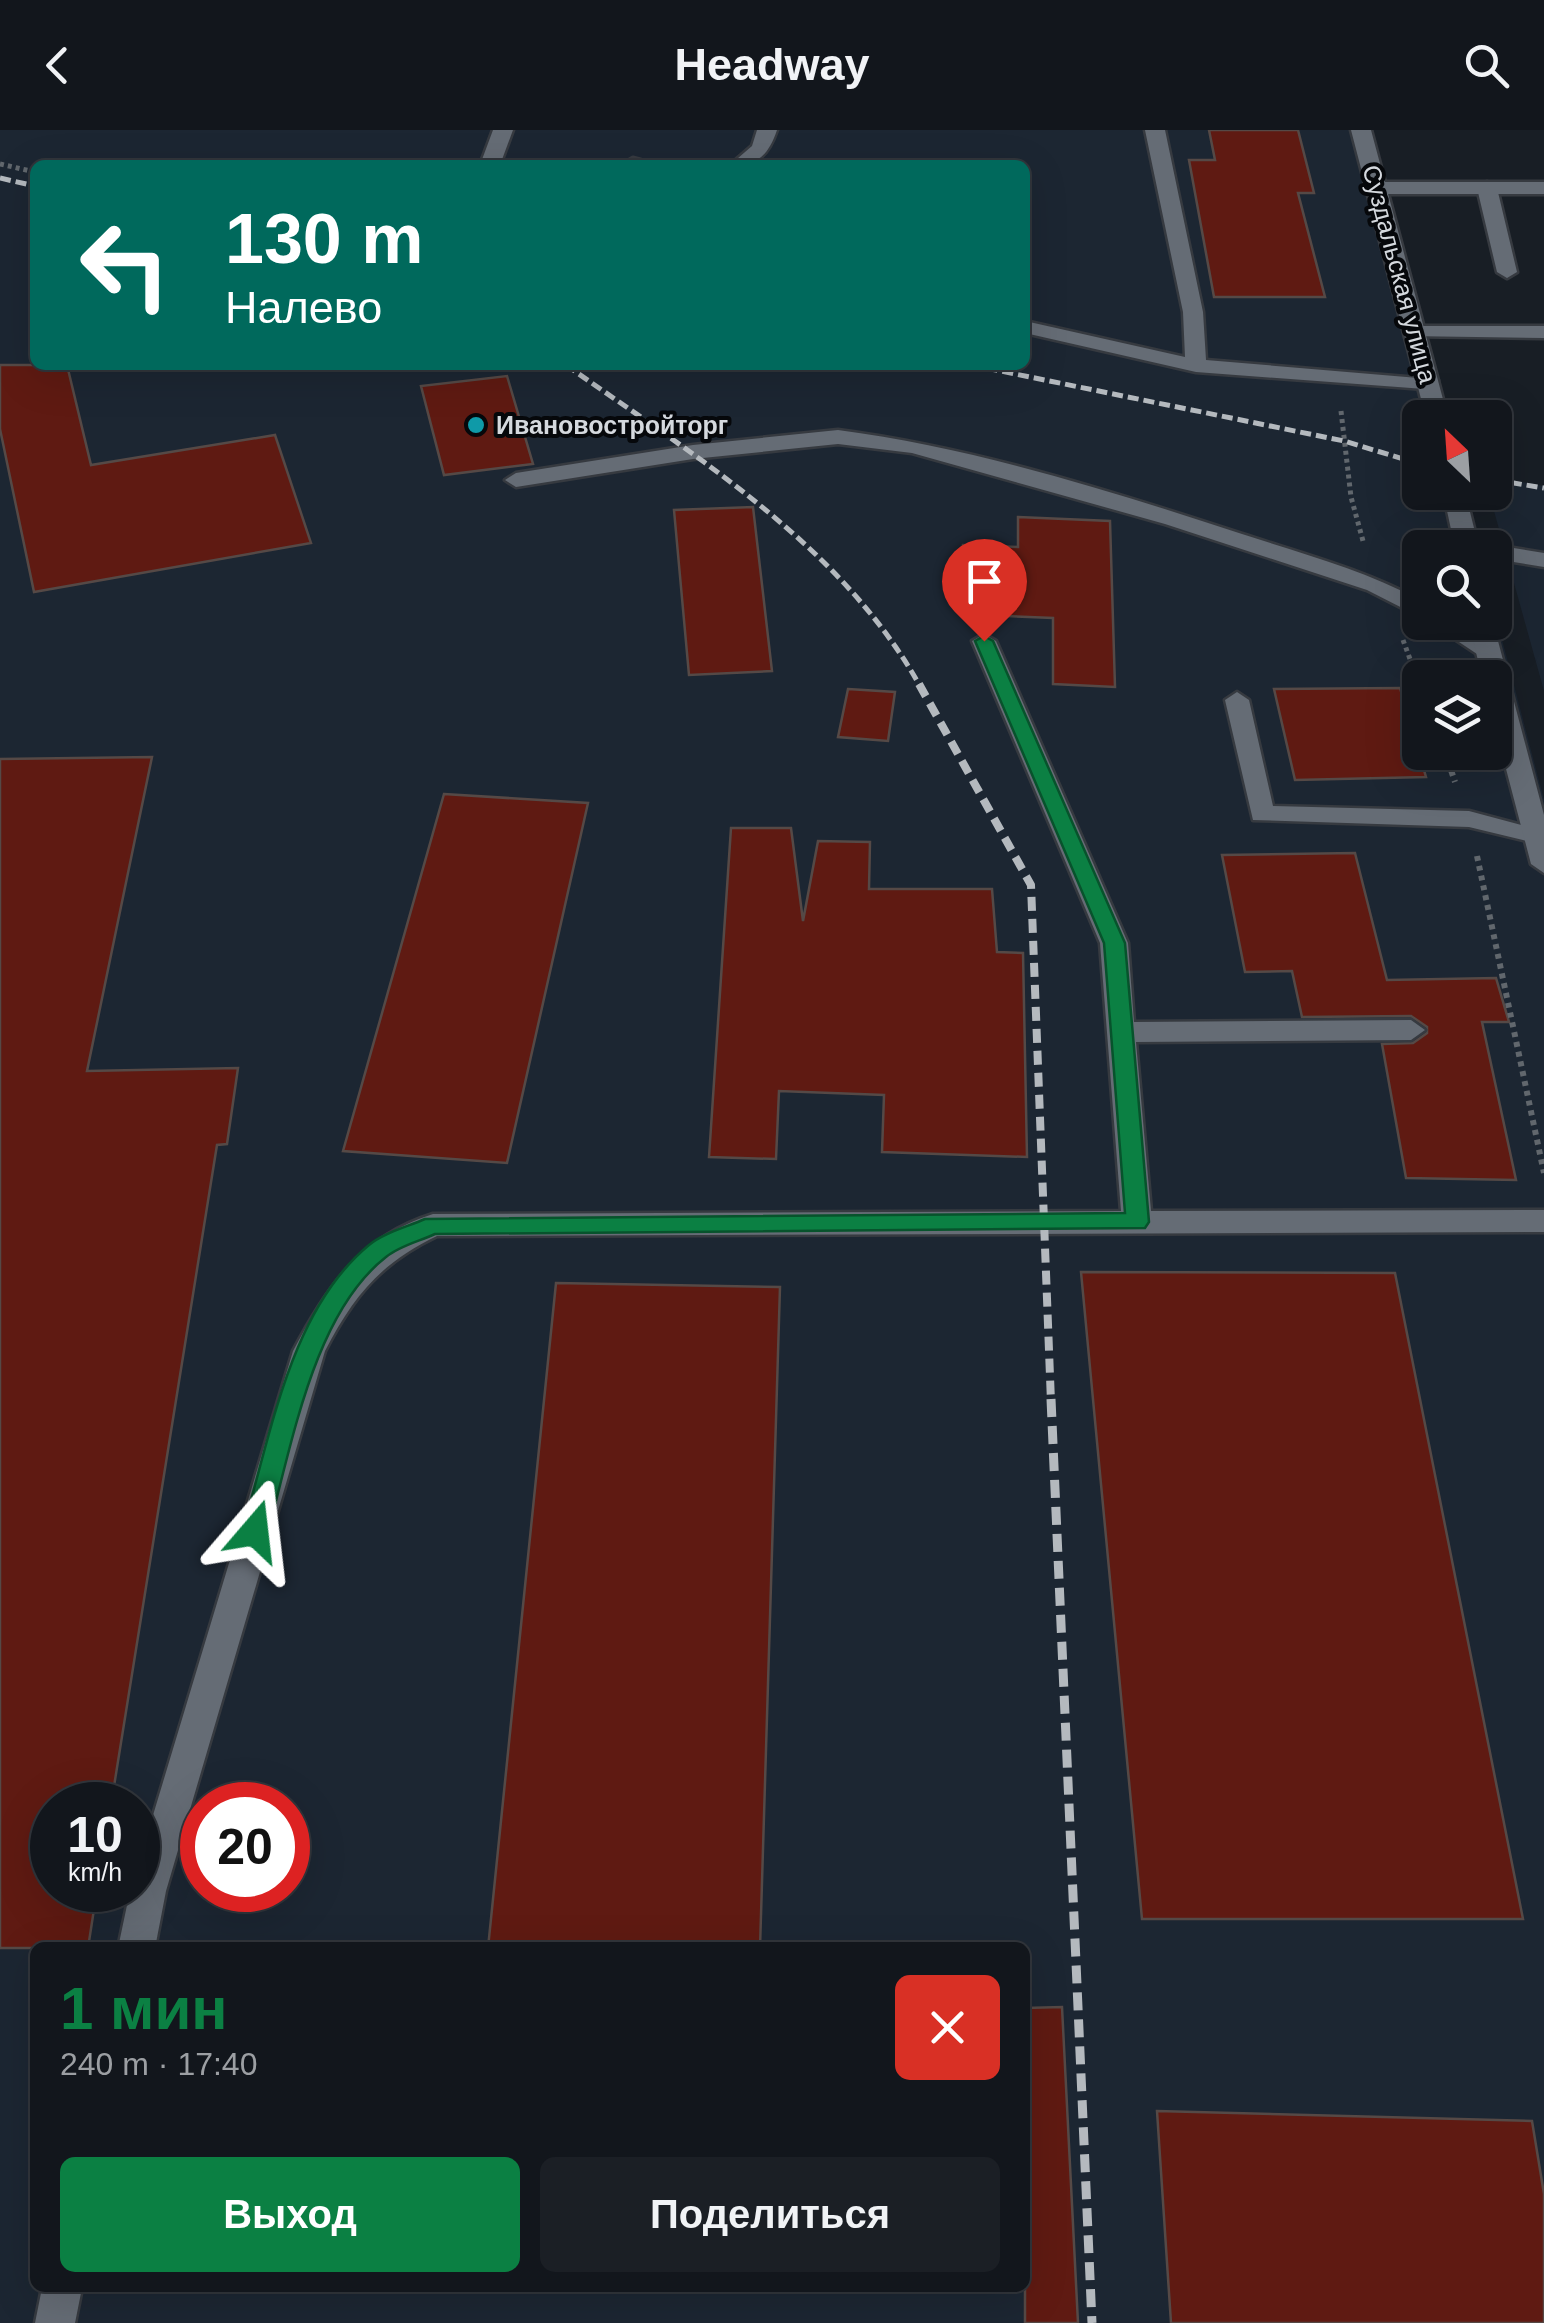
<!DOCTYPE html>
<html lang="ru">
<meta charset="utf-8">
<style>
:root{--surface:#12161c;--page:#1b1f25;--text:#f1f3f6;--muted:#9c9fa3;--line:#31353b;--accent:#0b8043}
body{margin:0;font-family:Arial,sans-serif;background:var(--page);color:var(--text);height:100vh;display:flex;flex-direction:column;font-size:38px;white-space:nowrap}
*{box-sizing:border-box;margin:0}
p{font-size:32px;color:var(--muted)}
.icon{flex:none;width:55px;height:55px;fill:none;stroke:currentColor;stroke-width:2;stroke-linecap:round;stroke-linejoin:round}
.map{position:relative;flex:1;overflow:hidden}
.side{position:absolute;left:30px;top:1812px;width:1000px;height:350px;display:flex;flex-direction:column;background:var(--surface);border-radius:15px;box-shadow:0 10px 40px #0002,0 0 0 2px var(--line)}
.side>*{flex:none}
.guide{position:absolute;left:30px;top:30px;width:1000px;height:210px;border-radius:15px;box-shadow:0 10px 40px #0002,0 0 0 2px var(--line);background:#00695c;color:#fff;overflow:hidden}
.needle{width:65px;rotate:335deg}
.buttons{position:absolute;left:1402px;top:270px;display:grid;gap:20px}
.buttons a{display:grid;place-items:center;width:110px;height:110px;border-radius:15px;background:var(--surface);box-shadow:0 10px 40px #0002,0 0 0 2px var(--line);font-size:50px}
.speed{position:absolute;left:30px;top:1652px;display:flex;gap:20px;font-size:50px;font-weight:700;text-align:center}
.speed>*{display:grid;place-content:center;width:130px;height:130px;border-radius:50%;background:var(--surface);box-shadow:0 10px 40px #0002,0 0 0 2px var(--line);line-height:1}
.speed small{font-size:25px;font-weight:400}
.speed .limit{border:15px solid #d22;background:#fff;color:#111}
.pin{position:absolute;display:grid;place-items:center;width:85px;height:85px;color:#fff;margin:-102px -42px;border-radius:50% 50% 50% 0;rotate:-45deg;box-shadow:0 0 10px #0007}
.pin .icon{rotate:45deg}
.me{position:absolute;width:110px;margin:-55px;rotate:17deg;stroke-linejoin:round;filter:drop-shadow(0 0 8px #0008)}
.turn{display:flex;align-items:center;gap:35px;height:210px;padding:0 30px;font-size:45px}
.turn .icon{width:130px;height:130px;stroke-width:2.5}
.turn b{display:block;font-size:70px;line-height:85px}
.round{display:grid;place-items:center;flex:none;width:105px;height:105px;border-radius:15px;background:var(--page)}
.summary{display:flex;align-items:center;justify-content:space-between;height:170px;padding:0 30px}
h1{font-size:60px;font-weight:800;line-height:75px;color:var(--accent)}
.action{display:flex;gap:20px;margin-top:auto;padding:20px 30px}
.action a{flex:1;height:115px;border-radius:15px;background:var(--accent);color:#fff;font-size:40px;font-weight:800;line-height:115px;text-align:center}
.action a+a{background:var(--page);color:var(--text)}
header{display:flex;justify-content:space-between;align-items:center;height:130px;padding:0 30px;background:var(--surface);font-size:45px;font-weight:800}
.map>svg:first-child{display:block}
.built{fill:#1c2632;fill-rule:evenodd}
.building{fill:#5f1a12;stroke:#554946;stroke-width:2.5}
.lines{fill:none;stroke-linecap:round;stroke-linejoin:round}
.lane-casing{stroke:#363a40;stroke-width:5}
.street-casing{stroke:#363a40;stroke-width:5}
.secondary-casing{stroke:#363a40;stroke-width:5}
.path-far1{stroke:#61676d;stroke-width:5;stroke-dasharray:4 4;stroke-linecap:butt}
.path{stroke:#61676d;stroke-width:6;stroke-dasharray:5 5;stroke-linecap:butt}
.lane{fill:#656c75;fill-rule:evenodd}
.street{fill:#656c75;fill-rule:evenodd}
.secondary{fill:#656c75;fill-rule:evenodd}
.rail-far2{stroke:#b4b9be;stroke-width:5;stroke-dasharray:11 5;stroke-linecap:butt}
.rail-far1{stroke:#b4b9be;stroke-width:8;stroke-dasharray:14 8;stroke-linecap:butt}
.rail{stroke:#b4b9be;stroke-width:9;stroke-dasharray:18 9;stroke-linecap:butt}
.route{fill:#0b8043;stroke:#07532c;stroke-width:2.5}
.culture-dot{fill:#0f9aa8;stroke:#06080b;stroke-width:4}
.labels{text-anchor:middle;stroke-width:8;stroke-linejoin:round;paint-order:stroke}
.far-street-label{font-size:25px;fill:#d5d9de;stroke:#06080b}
.far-poi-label{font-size:25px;font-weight:bold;fill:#d5d9de;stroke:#06080b;text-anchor:start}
</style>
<header><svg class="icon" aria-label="back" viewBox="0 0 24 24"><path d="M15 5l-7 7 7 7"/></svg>Headway<svg class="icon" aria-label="search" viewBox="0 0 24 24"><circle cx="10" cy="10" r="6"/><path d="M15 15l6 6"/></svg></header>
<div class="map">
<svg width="1544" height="2193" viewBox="0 0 1544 2193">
<rect width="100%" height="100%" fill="#181e25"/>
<!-- built -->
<path class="built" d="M0,0H1368L1444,287L1420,288V362L1463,363L1478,417L1420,418V492H1495V483L1544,670V2193H0ZM35,35H1025V235H35ZM1420,548H1495V622H1420ZM52,1675H138V1760H52ZM202,1675H288V1760H202ZM35,1818H1025V2158H35Z
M1495,347L1544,356V561L1489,363L1495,362Z"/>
<!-- building -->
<path class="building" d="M1209,0H1298L1314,63H1298L1325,167H1214L1189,30H1215Z
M0,235H67L91,335L275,305L311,413L34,462L0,299Z
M507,246L533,334L444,345L421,256Z
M753,377L772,541L689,545L674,380Z
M1018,387L1110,391L1115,557L1053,554V488L961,484L963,415L1018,417Z
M1400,558L1426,647L1295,650L1274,559Z
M848,559L895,562L888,611L838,607Z
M152,627L87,941L238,938L227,1014L217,1015L111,1675H52V1760H97L88,1818H0V629Z
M444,664L588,673L507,1033L343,1021Z
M731,698H791L803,791L818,711L870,712L869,759H992L997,822L1023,823L1027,1027L882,1022L884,965L779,961L776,1029L709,1027Z
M1355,723L1387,850L1496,848L1509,892H1482L1516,1050L1406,1048L1382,914L1413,913L1427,903V897L1411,886L1302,887L1292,841L1245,842L1222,725Z
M1081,1142L1395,1143L1523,1789H1142Z
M556,1153L780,1157L760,1818H488Z
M1062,1877L1078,2193H1025V1878Z
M1157,1981L1532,1991L1544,2064V2193H1171Z"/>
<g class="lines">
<!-- lane casing -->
<g class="lane-casing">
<path id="lane" d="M493,0H513L500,35H480Z
M757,0H777C768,26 758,35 730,35L752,16Z
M1145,0H1165L1203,182L1206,230L1430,249L1438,250V260L1196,242L1025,203V191L1185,227L1183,182Z
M633,28L644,31L647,35L623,34Z
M1487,52L1497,58L1517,142L1507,148L1497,142L1477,58Z
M1415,196H1544V208L1408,206V198Z
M838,300C975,318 1111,361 1242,404C1303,424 1364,440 1420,470V487L1367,460L1165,394L912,323L838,314L693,329L516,357L505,350L516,343L693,315Z
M1495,415L1544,423V437L1495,429V418H1486Z
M1429,492H1459L1498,519L1495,524H1477Z
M984,504L996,511L1128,813L1134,892L1411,890L1425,900L1411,910L1136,912L1151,1081L1544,1080V1102L437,1106C380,1133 353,1167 325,1221L166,1761L155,1818H118L130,1761L138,1760V1735L293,1221C327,1157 360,1107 433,1084L1121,1081L1100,813L972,511Z
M1237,562L1249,570L1273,676L1469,681L1544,701V715L1469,697L1253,690L1225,570Z
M42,2158H82L75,2193H35Z"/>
</g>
<!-- street casing -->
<g class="street-casing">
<path id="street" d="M1544,52V64H1376L1366,58L1376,52Z"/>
</g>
<!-- secondary casing -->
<g class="secondary-casing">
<path id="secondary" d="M1351,0H1371L1448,288H1426Z
M1443,362H1465L1479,418H1455Z
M1469,492H1493L1544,685V743L1531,734L1495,597V548H1482Z"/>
</g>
<!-- path-far1 -->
<path class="path-far1" d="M0,34L35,42
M1341,281L1351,367L1363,411
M1403,510L1420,556"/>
<!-- path -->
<path class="path" d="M1445,622L1455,652
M1477,726L1544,1043"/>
<!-- lane -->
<use href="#lane" class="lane"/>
<!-- street -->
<use href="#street" class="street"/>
<!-- secondary -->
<use href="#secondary" class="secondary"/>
<!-- rail-far2 -->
<path class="rail-far2" d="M0,48L35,56
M566,235C695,326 841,415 920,556
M971,235L1344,311L1420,334
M1495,350L1544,358"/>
<!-- rail-far1 -->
<path class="rail-far1" d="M919,554L1031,755L1051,1272"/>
<!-- rail -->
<path class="rail" d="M1051,1269L1092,2193"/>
</g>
<!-- route -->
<path class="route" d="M984,506L993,511L1125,813L1149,1092L1145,1098L435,1104C420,1111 399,1116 386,1127C313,1184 292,1316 268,1401L255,1411L246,1408L242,1401C271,1307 289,1181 369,1115C383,1103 407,1097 425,1089L1125,1083L1104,813L975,511Z"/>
<!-- markers -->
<circle class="culture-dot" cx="476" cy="295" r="10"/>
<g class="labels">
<!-- far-street labels -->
<g class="far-street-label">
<text transform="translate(1400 144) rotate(75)" y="9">Суздальская улица</text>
</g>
<!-- far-poi labels -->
<g class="far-poi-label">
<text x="496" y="304">Ивановостройторг</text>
</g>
</g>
</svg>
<div class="buttons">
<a><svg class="needle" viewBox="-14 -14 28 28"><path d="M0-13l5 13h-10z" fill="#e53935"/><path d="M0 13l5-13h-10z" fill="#9c9fa3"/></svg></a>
<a><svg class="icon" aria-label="search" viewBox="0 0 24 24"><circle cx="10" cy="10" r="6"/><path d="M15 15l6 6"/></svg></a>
<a><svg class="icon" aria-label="layers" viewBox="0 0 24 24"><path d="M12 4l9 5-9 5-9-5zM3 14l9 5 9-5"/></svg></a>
</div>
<div class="speed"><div>10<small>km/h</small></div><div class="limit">20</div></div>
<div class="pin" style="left:984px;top:511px;background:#d93025"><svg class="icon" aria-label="arrive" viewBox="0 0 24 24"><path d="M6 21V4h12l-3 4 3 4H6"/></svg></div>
<svg class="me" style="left:255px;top:1401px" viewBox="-20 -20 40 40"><path d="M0-17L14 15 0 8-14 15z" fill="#0b8043" stroke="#fff" stroke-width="4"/></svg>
<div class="guide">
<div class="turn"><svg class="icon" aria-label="left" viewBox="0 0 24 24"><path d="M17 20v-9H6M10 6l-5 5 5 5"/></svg><div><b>130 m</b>Налево</div></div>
</div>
<section class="side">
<div class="summary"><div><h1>1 мин</h1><p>240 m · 17:40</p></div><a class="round" style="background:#d93025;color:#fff"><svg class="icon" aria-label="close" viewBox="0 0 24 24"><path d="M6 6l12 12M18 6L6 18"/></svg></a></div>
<div class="action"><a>Выход</a><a>Поделиться</a></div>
</section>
</div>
